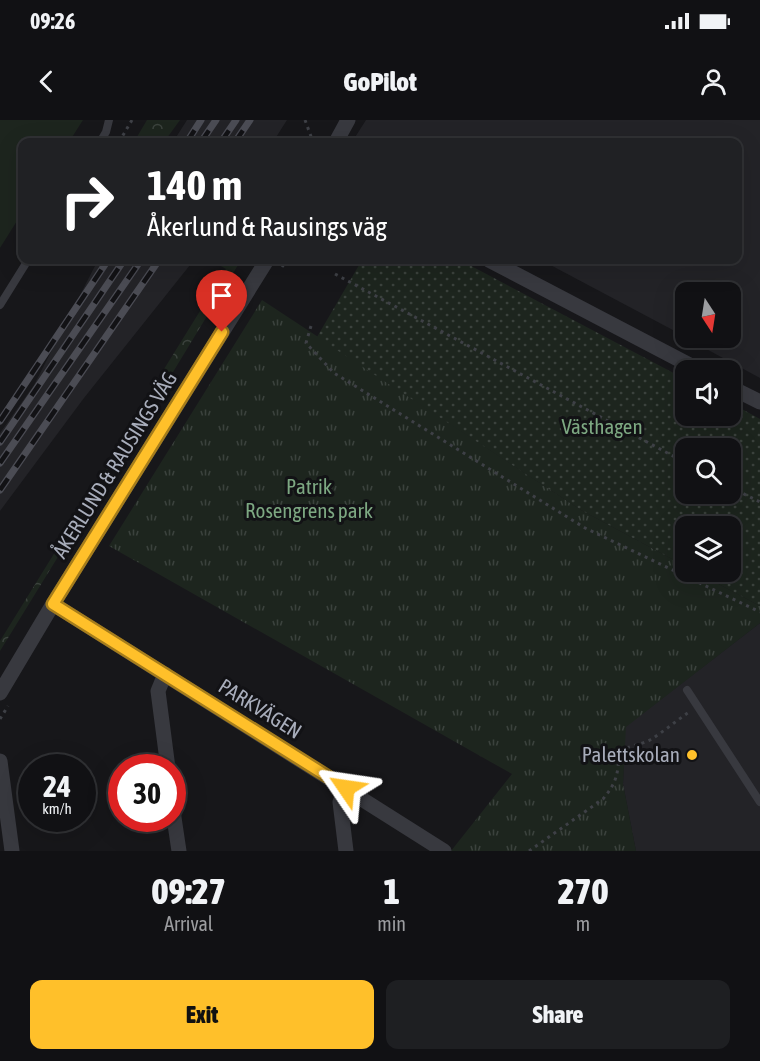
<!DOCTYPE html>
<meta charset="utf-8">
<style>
:root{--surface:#111114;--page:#1e1f22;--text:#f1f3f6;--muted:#9c9da0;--line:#303134;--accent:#ffc02a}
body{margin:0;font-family:"Asap Condensed",sans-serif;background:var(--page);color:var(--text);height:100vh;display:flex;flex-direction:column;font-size:22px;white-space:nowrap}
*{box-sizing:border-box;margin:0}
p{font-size:20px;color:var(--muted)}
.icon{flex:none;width:33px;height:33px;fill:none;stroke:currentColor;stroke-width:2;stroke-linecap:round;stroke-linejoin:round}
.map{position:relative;height:731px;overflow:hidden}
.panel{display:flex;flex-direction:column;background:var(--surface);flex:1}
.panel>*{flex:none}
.top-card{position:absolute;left:18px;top:18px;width:724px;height:126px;border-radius:12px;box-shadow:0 6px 24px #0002,0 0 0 2px var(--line);background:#202124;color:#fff;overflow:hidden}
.needle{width:39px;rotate:168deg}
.fabs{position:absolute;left:675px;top:162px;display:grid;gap:12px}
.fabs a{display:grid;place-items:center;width:66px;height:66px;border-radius:12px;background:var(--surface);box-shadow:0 6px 24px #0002,0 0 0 2px var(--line);font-size:30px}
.speed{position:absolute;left:18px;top:634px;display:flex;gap:12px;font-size:30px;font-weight:700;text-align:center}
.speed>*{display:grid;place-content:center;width:78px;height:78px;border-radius:50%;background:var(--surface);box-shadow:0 6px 24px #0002,0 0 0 2px var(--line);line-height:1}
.speed small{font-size:15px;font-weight:400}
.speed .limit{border:9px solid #d22;background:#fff;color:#111}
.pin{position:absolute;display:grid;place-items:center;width:51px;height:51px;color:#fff;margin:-62px -26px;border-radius:50% 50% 50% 0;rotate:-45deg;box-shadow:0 0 6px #0007}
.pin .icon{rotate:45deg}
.me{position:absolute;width:66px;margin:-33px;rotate:302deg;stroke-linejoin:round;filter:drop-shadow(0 0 4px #0008)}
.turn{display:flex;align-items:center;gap:21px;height:126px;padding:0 30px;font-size:27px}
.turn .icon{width:78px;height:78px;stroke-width:2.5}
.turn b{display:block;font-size:42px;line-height:51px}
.eta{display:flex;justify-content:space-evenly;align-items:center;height:102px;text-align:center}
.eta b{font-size:36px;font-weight:800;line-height:42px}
.primary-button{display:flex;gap:12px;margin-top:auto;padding:12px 30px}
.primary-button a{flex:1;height:69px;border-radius:12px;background:var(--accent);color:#111;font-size:24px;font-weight:800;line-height:69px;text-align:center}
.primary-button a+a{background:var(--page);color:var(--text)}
.status{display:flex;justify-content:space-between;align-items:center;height:42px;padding:0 30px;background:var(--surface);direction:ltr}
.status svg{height:16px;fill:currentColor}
header{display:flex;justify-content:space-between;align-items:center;height:78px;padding:0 30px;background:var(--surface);font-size:27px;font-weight:800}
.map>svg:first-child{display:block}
.built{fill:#232327}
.grass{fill:#1d251e}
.forest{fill:url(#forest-crowns)}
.park{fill:url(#park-tufts)}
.garden{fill:url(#garden-dots);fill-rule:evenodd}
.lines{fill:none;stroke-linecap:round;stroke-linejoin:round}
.path{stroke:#3e4046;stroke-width:3;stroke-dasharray:3 4.5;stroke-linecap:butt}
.lane{stroke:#38393f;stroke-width:8}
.street{stroke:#38393f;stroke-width:15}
.rail-casing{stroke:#4b4c54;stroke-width:7}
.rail{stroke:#121215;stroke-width:4.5;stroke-dasharray:14;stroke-linecap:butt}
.route-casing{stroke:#a67d1b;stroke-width:15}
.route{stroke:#ffc02a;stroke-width:10}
.poi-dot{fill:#ffc02a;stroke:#121215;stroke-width:2}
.labels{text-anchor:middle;stroke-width:6;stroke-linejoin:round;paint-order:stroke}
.park-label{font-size:21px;fill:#7da882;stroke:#121215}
.street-label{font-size:21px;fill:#a8adbb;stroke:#121215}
.poi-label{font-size:21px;fill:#a8adbb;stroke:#121215;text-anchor:end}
</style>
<div class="status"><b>09:26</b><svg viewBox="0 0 49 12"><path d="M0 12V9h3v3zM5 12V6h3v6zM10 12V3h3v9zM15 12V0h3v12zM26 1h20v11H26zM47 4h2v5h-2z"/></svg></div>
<header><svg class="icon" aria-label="back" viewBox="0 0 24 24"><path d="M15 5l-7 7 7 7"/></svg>GoPilot<svg class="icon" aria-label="person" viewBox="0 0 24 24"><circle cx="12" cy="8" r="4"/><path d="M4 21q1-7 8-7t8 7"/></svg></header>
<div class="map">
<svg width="760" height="731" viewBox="0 0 760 731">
<defs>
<pattern id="forest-crowns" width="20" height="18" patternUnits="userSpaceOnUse" patternTransform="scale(1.5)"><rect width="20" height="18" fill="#1d251e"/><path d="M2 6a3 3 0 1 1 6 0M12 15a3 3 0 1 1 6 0" fill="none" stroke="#3b423d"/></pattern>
<pattern id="park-tufts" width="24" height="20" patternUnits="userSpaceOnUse" patternTransform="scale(1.5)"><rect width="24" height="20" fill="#1d251e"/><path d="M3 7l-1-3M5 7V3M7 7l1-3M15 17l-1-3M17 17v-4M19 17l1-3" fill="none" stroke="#3b423d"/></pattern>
<pattern id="garden-dots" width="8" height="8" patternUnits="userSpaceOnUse" patternTransform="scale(1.5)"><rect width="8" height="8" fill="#1d251e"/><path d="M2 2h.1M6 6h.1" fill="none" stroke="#3b423d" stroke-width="1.8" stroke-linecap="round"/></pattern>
</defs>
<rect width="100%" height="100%" fill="#17171a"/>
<!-- built -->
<path class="built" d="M187,0H287L273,22H173Z
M366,0H760V258L686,218H730V172H686V217L541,140H738V22H352Z
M98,140H194L84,278L0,391V313L34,265Z
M760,503V731H636L623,664L625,607Z"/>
<!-- grass -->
<path class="grass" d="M0,0H83L69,22H22V93L0,128Z"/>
<!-- forest -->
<path class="forest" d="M147,0H180L164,22H134Z
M211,140H241L170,257L161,254L226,149Z
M141,293L144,297L0,531V521Z"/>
<!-- park -->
<path class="park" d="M262,180L581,390L685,446L686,452H696L760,486V503L626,607L623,664L636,731H451L512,654L109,426Z"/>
<!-- garden -->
<path class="garden" d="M362,140H460L685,259L686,296H730L731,283L760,299V486L696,452H730V406H686L685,446L581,390L317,217ZM686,328H730V374H686Z"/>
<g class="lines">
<!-- path -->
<path class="path" d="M305,0L313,22
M119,22L132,0
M282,147L287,140
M335,154L686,343
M311,206L306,223L334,253L585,408L760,492
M730,367L760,382
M0,599L8,586
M529,731L603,679C617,662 618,654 619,633C626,626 640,625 650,620C663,612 676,601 689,592"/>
<!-- lane -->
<path class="lane" d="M100,22L106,12L109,0
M0,185L28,140
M687,570L760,682"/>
<!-- street -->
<path class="street" d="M336,22L348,0
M489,140L699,250
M730,267L760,282
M53,484L444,731
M165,554L158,571L168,648
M0,573L53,484L267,140
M0,641L12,731
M172,684L179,731
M346,731L340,682L346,668"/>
<!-- rail casing -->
<g class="rail-casing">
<path id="rail" d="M187,22L201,0
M201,22L216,0
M221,22L236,0
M235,22L250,0
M0,301L108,140
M0,322L124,140
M0,343L141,140
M0,370L159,140"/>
</g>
<!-- rail -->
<use href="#rail" class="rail"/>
</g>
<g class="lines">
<!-- route casing -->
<g class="route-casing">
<path id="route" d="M222,212L53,484L346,668"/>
</g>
<!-- route -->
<use href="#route" class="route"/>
</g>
<!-- markers -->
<circle class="poi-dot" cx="692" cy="635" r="6"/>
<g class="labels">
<!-- park labels -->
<g class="park-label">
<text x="602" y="314">Västhagen</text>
<text x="309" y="374">Patrik<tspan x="309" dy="24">Rosengrens park</tspan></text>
</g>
<!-- street labels -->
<g class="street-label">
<text transform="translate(115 345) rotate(-58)" y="7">ÅKERLUND &amp; RAUSINGS VÄG</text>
<text transform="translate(260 589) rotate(32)" y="7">PARKVÄGEN</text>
</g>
<!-- poi labels -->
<g class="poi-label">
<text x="680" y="642">Palettskolan</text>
</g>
</g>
</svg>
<div class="fabs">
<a><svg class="needle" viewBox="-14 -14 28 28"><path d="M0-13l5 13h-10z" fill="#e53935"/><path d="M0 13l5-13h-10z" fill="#9c9da0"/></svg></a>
<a><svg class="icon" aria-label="sound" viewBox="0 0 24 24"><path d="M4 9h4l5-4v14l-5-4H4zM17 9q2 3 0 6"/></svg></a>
<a><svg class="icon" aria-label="search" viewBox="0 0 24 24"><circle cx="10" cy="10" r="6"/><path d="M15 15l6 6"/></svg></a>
<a><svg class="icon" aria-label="layers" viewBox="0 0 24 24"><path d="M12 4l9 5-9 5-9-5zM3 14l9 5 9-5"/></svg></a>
</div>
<div class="speed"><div>24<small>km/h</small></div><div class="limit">30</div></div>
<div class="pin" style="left:222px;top:212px;background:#d93025"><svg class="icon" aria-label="arrive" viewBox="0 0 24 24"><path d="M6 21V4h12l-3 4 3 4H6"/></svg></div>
<svg class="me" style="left:346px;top:668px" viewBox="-20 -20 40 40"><path d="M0-17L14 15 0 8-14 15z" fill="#ffc02a" stroke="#fff" stroke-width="4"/></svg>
<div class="top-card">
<div class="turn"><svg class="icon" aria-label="right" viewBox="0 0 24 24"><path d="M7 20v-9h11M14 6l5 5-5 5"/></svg><div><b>140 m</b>Åkerlund &amp; Rausings väg</div></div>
</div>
</div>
<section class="panel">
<div class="eta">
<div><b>09:27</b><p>Arrival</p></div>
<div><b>1</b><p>min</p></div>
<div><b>270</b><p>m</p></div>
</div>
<div class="primary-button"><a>Exit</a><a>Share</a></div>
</section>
